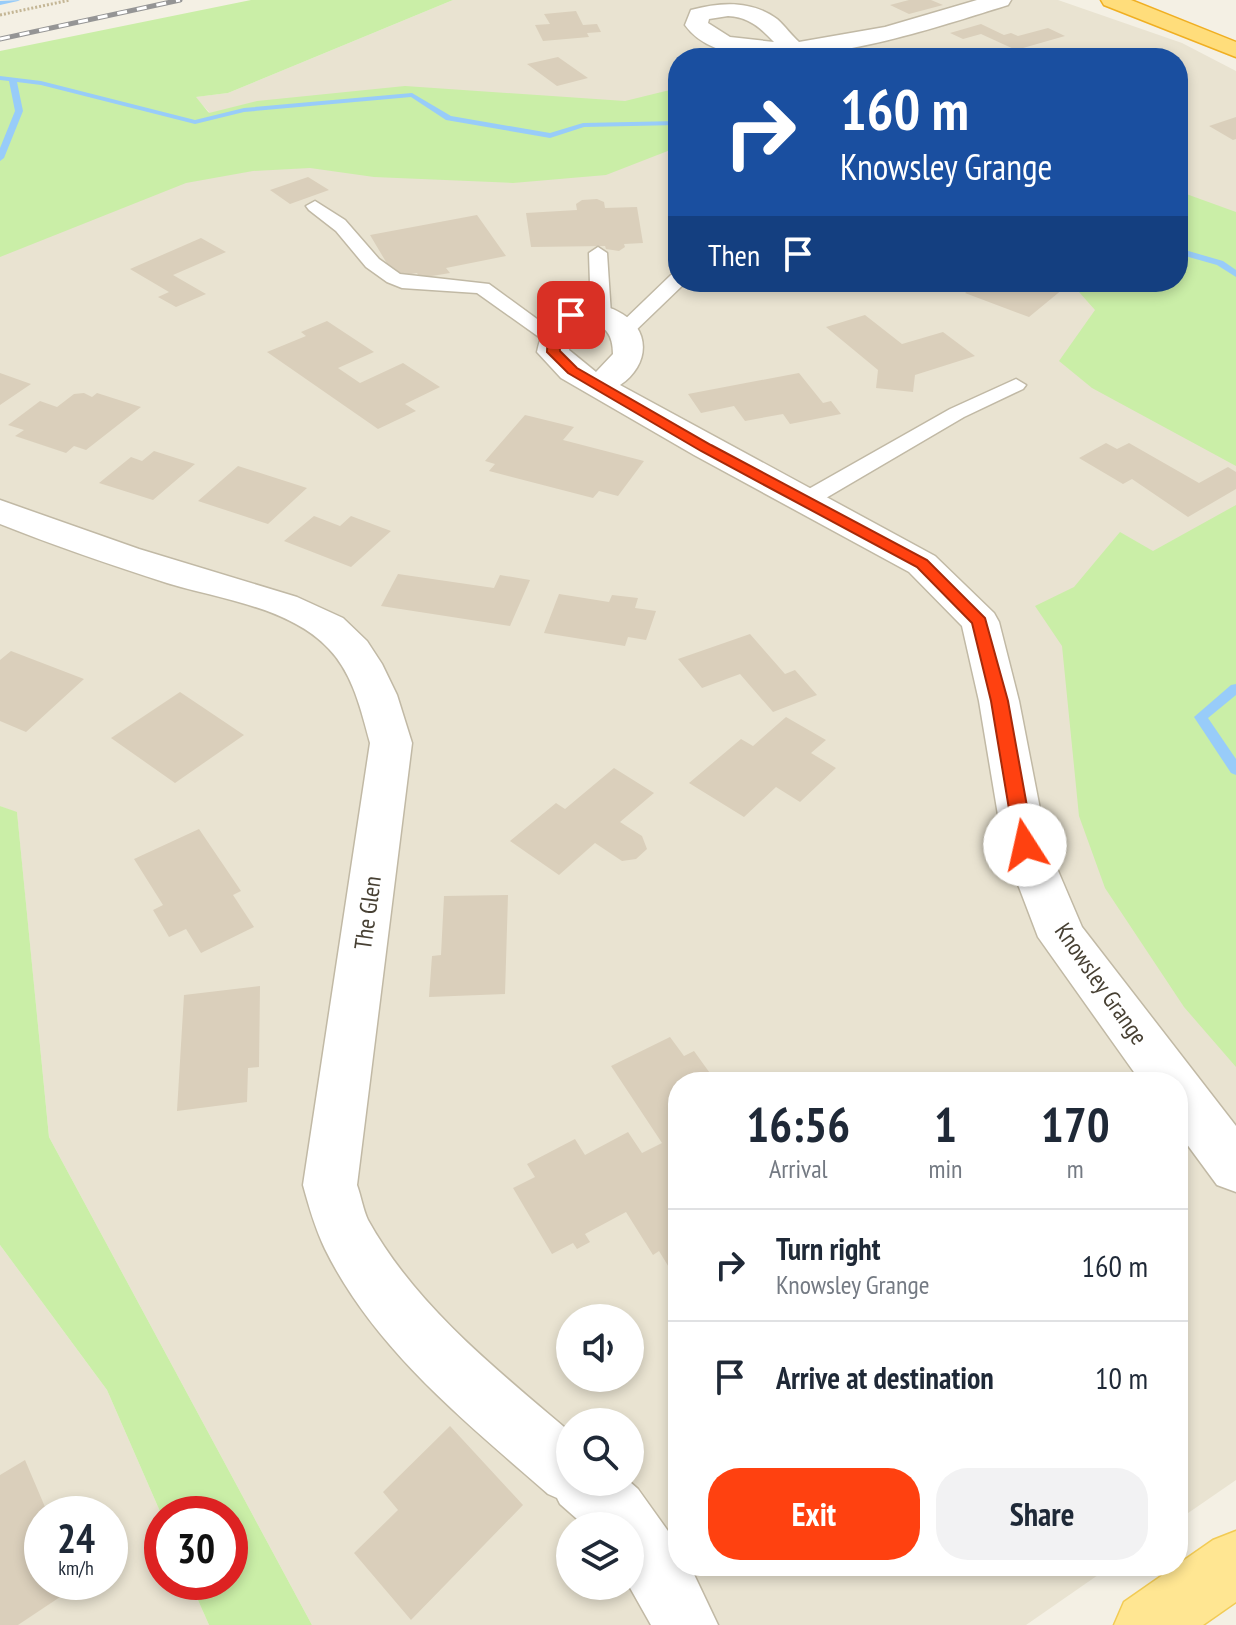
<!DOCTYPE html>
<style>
:root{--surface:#fff;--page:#f2f2f3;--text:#1f2937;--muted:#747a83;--line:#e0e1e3;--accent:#ff4110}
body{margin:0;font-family:"PT Sans Narrow",sans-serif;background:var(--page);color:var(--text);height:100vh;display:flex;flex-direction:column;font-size:30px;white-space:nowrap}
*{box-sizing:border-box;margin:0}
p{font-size:26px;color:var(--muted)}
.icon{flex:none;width:44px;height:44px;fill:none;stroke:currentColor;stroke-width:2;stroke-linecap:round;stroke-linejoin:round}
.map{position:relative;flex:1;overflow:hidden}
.drawer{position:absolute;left:668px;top:1072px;width:520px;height:504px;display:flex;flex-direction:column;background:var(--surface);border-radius:32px;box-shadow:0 4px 12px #0003}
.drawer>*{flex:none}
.banner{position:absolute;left:668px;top:48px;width:520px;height:244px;border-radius:32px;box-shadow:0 4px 12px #0003;background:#1a4fa0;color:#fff;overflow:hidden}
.fabs{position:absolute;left:556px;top:1304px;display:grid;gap:16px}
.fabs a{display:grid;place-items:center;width:88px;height:88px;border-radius:50%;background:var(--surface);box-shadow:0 4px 12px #0003;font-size:40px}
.speed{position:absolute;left:24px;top:1496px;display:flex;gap:16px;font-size:40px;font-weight:700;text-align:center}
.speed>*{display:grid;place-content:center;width:104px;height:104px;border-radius:50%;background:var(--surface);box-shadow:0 4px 12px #0003;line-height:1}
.speed small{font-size:20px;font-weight:400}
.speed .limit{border:12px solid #d22;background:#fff;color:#111}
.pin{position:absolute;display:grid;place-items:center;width:68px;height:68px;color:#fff;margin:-34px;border-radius:16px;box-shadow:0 4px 12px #0006}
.me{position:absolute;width:88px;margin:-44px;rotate:350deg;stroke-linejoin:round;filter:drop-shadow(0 0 6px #0008)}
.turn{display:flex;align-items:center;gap:28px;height:168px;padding:0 40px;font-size:36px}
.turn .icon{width:104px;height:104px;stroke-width:2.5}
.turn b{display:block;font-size:56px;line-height:68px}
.then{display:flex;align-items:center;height:76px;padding:0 40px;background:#0003;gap:16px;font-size:30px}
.eta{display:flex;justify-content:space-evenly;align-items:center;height:136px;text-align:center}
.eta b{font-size:48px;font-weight:700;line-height:56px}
.cta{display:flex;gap:16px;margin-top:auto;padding:16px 40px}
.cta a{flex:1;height:92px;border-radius:32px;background:var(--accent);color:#fff;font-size:32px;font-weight:700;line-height:92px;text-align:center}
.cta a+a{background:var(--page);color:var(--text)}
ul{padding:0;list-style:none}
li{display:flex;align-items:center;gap:24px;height:112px;padding:0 40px;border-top:2px solid var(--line)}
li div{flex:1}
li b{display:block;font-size:30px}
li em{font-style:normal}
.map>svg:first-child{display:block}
.residential{fill:#e9e3d1;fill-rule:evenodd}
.green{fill:#caeea7}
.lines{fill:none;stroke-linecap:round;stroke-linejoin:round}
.stream{fill:#98ccf9;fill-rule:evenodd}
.building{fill:#dacfbb}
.service-casing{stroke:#c1b9a5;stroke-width:3}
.minor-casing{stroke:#c1b9a5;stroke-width:3}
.primary-casing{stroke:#f2cb54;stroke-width:3}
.trunk-casing{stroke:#f0af22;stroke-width:3}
.path{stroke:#c4b695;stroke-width:3;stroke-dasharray:2 2;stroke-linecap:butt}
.service{fill:#fff;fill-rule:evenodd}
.minor{fill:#fff;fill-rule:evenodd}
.primary{fill:#ffe692;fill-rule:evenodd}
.trunk{fill:#ffdd7b;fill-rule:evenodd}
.rail-casing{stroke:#959595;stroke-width:5}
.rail{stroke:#fff;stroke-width:3;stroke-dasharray:10;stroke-linecap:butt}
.route{fill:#ff4110;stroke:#a62a0a;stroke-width:2}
.labels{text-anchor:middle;stroke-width:6;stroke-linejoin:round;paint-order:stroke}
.street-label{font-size:24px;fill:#474033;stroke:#fff}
</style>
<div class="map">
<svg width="1236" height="1625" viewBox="0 0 1236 1625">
<rect width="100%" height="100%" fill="#f4f0e4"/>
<!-- residential -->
<path class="residential" d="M453,0H1058L1182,43L1236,71V1480L1178,1520V1082H678V1566H1111L1026,1625H312L49,1137L17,813L0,806V166L209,112L195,97L228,93ZM678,58H1178V282H678ZM570,1318H630V1378H570ZM570,1422H630V1482H570ZM570,1526H630V1586H570Z
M0,1245L107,1390L162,1516V1582H190L209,1625H0ZM42,1514H110V1582H42Z"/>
<!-- green -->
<path class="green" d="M251,0H453L228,93L196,97L209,113L257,101L405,86L625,101L678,88V147L606,175L513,183L374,177L310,168L253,171L186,183L0,257V51Z
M1178,191L1236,212V466L1092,388L1059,361L1095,310L1079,292L1052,282H1178Z
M1236,505V1067L1184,1007L1105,888L1079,816L1062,646L1035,606L1074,587L1120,532L1153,551Z
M0,806L17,812L49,1137L312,1625H209L190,1582H230V1514H162V1516L107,1390L0,1245Z"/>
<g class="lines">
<!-- stream -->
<path class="stream" d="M20,0L18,1L0,5V1Z
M0,76L41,81L195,120L244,108L412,93L451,116L550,133L583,123L678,121V125L584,127L550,138L446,120L411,97L244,112L195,124L41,85L17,82L23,111L4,158L0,161V148L15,111L9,81L0,80Z
M1178,248L1223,261L1236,270V277L1217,265L1178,254Z
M1236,684V695L1208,718L1236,759V775L1231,773L1194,717L1231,685Z"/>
</g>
<!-- building -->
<path class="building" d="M909,0H931L943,5L909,14L890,5Z
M576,11L583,25L597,24L601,32L587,33L589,37L543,41L535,25L550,24L544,14Z
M981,24L1004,35L1011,33L1018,36L1048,28L1065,36L1016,50L981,34L963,39L950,33Z
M558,57L588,78L557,86L527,64Z
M1236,117V139L1233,140L1209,126Z
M308,177L329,190L290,204L270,190Z
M597,199L604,202L605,208L637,207L643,243L624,244L625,247L619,251L606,249L605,246L531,247L526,213L577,210L576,204L582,200Z
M477,215L506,256L446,268L450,273L420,278L417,273L395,277L370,235Z
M201,238L226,252L173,275L206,294L176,307L158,297L169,292L130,269Z
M980,282H1043L1063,289L1029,317L965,293Z
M865,315L902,344L943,332L975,356L915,375L913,392L876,388L878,370L826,327Z
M327,321L374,352L338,368L360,383L403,363L440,387L405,404L416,411L378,429L267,352L306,336L301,332Z
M0,373L31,384L0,405Z
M799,373L823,403L831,401L841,414L790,424L783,414L745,421L734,406L701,413L688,394Z
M84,393L92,397L97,393L141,407L86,450L74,446L66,453L15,436L24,430L8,425L40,401L57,407L74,394Z
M525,415L574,427L563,440L644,461L618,496L599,491L593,498L489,471L495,464L485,461Z
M1106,443L1117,449L1129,443L1199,483L1228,467L1236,472V489L1188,517L1132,479L1123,484L1079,458Z
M154,451L195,464L153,500L99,483L131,457L142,461Z
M238,466L307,488L268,524L198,501Z
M314,516L340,526L351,516L391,531L351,567L284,541Z
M398,574L494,588L500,575L530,580L510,626L381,606Z
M559,594L609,602L612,595L638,598L635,608L656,611L646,640L628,637L625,646L544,633Z
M750,634L785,674L795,670L817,695L773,712L740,674L702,688L678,659Z
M11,651L84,679L26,732L0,721V660Z
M180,692L244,735L175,783L111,738Z
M786,717L826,740L811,753L836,768L800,802L776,787L744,817L689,783L741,739L753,746Z
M614,768L654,793L620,822L642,836L647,849L636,859L622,861L595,843L559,875L510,841L556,803L565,809Z
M199,829L241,891L233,895L254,927L201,953L186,929L169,937L153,910L163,905L134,859Z
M508,895L505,994L429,997L432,956L441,955L444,896Z
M260,986L259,1067L248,1068L247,1102L177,1111L184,995Z
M670,1037L684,1056L694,1051L712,1076L699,1082H678V1282L659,1251L653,1255L626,1212L585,1234L590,1242L577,1249L573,1243L552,1254L513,1188L535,1177L527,1164L575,1139L585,1155L628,1132L642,1153L662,1143L611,1066Z
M450,1426L523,1505L411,1620L354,1553L398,1510L383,1492Z
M25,1460L48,1514H42V1582H77L78,1585L18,1625H0V1475Z"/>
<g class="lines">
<!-- service casing -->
<g class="service-casing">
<path id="service" d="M315,201L345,220L379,259L400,274L489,284L563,338L553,344L546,342L477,293L402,288L387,282L366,267L336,231L309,210L306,206Z
M598,247L607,253L611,315L601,321L591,315L589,253Z
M678,273V282L685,283L633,333H619L616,329L619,325L671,275Z
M1016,379L1026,385L1023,389L964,417L814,505H798L795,500L798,495L950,409Z"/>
</g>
<!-- minor casing -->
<g class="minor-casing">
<path id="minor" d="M977,0H1011L1008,5C939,26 737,98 685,25L691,10C721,2 751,0 777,19C785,26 792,36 799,42L885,27ZM728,16C749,17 761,28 774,42L730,37L708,23L709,19Z
M587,303C597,305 608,306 617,311C652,328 650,365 620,385L935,556L994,613L999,622L1019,701L1047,845L1082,927L1236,1126V1192L1217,1185L1178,1132V1082H1141L1038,937L1003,845L979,701L962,626L909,572L694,455L561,378L537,352C545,317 552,311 587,303ZM587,322C606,325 613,335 613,354L596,372L569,350L573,331Z
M0,500L139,549L297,597L343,618L367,641L382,664L397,695L412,743L357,1185C361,1196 363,1209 368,1220C415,1305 497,1370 570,1432V1482H630L638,1489L678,1545V1566H690L718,1625H651L629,1586L630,1526H585L560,1504L557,1498L548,1494C466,1422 374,1349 325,1249C315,1228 309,1207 303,1185L370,743C361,710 353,674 329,649C290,607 219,599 167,583C111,565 55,546 0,524Z"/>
</g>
<!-- primary casing -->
<g class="primary-casing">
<path id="primary" d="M1236,1531V1602L1203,1625H1114L1124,1602L1213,1540Z"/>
</g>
<!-- trunk casing -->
<g class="trunk-casing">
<path id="trunk" d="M1101,0H1131L1236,42V57L1104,5Z"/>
</g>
<!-- path -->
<path class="path" d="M0,15L70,0"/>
<!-- service -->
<use href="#service" class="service"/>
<!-- minor -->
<use href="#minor" class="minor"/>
<!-- primary -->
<use href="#primary" class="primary"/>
<!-- trunk -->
<use href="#trunk" class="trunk"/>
<!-- rail casing -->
<g class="rail-casing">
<path id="rail" d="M0,39L180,0"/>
</g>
<!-- rail -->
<use href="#rail" class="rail"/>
</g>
<!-- route -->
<path class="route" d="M567,313L578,315L559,338L560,351L577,368L711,445L927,560L985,618L1008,701L1034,845L1031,850L1025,852L1015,845L991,701L972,623L917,567L701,451L568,373L547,352C547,333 553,325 567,313Z"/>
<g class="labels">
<!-- street labels -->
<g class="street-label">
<text transform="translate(368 913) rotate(-82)" y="8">The Glen</text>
<text transform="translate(1101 984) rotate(55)" y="8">Knowsley Grange</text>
</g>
</g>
</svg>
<div class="fabs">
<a><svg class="icon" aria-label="sound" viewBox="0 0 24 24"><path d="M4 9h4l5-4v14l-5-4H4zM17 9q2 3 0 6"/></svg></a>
<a><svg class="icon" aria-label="search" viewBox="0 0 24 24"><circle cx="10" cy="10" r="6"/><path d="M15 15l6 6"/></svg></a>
<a><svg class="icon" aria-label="layers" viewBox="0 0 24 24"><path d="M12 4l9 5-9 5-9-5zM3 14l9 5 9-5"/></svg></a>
</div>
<div class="speed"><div>24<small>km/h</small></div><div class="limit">30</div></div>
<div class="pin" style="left:571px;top:315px;background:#d93025"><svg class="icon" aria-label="arrive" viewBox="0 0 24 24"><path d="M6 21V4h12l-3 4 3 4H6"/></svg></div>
<svg class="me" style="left:1025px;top:845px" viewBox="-20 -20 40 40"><circle r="19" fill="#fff"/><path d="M0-13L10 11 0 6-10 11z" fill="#ff4110"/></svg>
<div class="banner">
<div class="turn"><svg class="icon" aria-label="right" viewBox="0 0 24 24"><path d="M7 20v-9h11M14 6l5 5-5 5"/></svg><div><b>160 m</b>Knowsley Grange</div></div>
<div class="then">Then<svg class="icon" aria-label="arrive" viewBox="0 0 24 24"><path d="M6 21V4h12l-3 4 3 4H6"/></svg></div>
</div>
<section class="drawer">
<div class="eta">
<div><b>16:56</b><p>Arrival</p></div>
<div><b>1</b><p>min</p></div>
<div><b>170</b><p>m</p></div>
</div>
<ul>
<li><svg class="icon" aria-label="right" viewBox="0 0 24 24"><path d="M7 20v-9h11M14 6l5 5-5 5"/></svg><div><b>Turn right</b><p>Knowsley Grange</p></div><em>160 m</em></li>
<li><svg class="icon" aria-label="arrive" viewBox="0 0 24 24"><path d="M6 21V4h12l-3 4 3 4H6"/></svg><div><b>Arrive at destination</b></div><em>10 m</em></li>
</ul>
<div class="cta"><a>Exit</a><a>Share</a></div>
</section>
</div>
